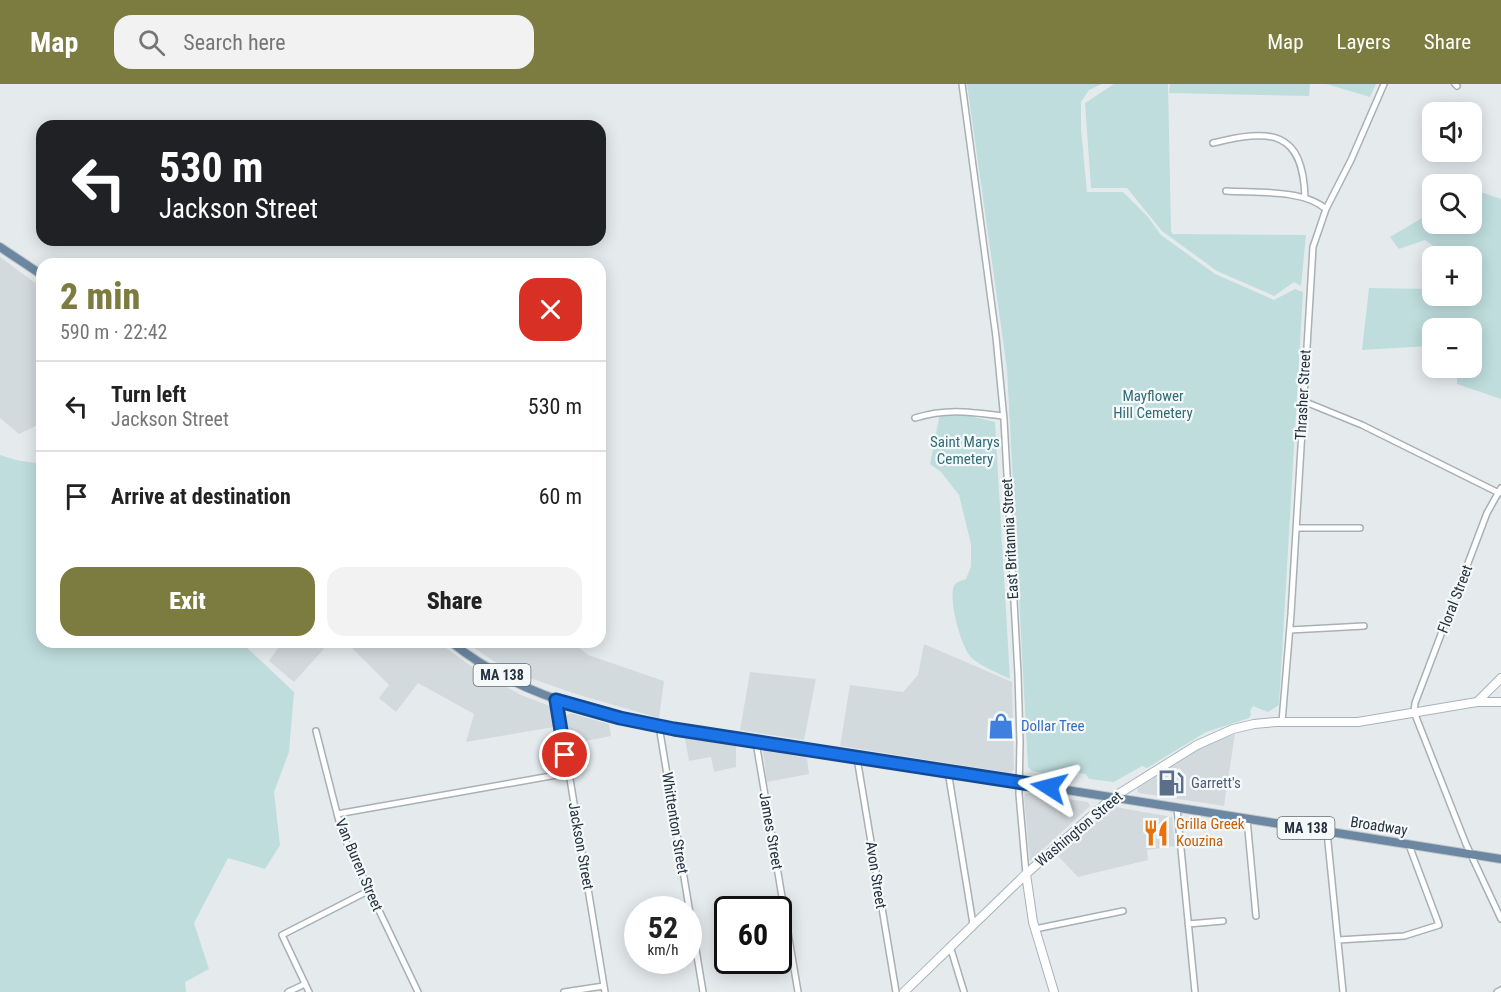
<!DOCTYPE html>
<meta charset="utf-8">
<style>
:root{--surface:#fff;--page:#f2f2f2;--text:#222;--muted:#767676;--line:#e0e0e0;--accent:#7d7c40}
body{margin:0;font-family:"Roboto Condensed",sans-serif;background:var(--page);color:var(--text);height:100vh;display:flex;flex-direction:column;font-size:22px;white-space:nowrap}
*{box-sizing:border-box;margin:0}
p{font-size:20px;color:var(--muted)}
.icon{flex:none;width:33px;height:33px;fill:none;stroke:currentColor;stroke-width:2;stroke-linecap:round;stroke-linejoin:round}
.map{position:relative;flex:1;overflow:hidden}
.panel{position:absolute;left:36px;top:174px;width:570px;height:390px;display:flex;flex-direction:column;background:var(--surface);border-radius:18px;box-shadow:0 3px 15px #0003}
.panel>*{flex:none}
.banner{position:absolute;left:36px;top:36px;width:570px;height:126px;border-radius:18px;box-shadow:0 3px 15px #0003;background:#202124;color:#fff;overflow:hidden}
.buttons{position:absolute;left:1422px;top:18px;display:grid;gap:12px}
.buttons a{display:grid;place-items:center;width:60px;height:60px;border-radius:12px;background:var(--surface);box-shadow:0 3px 15px #0003;font-size:30px}
.speed{position:absolute;left:624px;top:812px;display:flex;gap:12px;font-size:30px;font-weight:700;text-align:center}
.speed>*{display:grid;place-content:center;width:78px;height:78px;border-radius:50%;background:var(--surface);box-shadow:0 3px 15px #0003;line-height:1}
.speed small{font-size:15px;font-weight:400}
.speed .limit{border:3px solid #111;border-radius:9px;background:#fff;color:#111}
.pin{position:absolute;display:grid;place-items:center;width:51px;height:51px;color:#fff;margin:-26px;border:3px solid #fff;border-radius:50%;box-shadow:0 2px 6px #0007}
.me{position:absolute;width:66px;margin:-33px;rotate:279deg;stroke-linejoin:round;filter:drop-shadow(0 0 4px #0008)}
.turn{display:flex;align-items:center;gap:21px;height:126px;padding:0 24px;font-size:27px}
.turn .icon{width:78px;height:78px;stroke-width:2.5}
.turn b{display:block;font-size:42px;line-height:51px}
.round{display:grid;place-items:center;flex:none;width:63px;height:63px;border-radius:18px;background:var(--page)}
.overview{display:flex;align-items:center;justify-content:space-between;height:102px;padding:0 24px}
h1{font-size:36px;font-weight:800;line-height:45px;color:var(--accent)}
.action{display:flex;gap:12px;margin-top:auto;padding:12px 24px}
.action a{flex:1;height:69px;border-radius:18px;background:var(--accent);color:#fff;font-size:24px;font-weight:800;line-height:69px;text-align:center}
.action a+a{background:var(--page);color:var(--text)}
ul{padding:0;list-style:none}
li{display:flex;align-items:center;gap:18px;height:90px;padding:0 24px;border-top:2px solid var(--line)}
li div{flex:1}
li b{display:block;font-size:22px}
li em{font-style:normal}
header{display:flex;align-items:center;gap:36px;box-sizing:border-box;height:84px;padding:0 30px;background:var(--accent);color:#fff}
header strong{font-size:28px}
nav{display:flex;gap:33px;margin-inline-start:auto;font-size:21px}
.search{width:420px;height:54px;background:var(--page);display:flex;align-items:center;gap:15px;box-sizing:border-box;padding:0 21px;border-radius:18px;color:var(--muted);font-size:22px}
.map>svg:first-child{display:block}
.built{fill:#d3dadd}
.green{fill:#bfdddd}
.lines{fill:none;stroke-linecap:round;stroke-linejoin:round}
.street-casing{stroke:#a8b0b5;stroke-width:8}
.secondary-casing{stroke:#a7b3bc;stroke-width:10}
.primary-casing{stroke:#c2c6c9;stroke-width:10}
.street{stroke:#fff;stroke-width:5}
.secondary{stroke:#fff;stroke-width:8}
.primary{stroke:#6b87a1;stroke-width:8}
.route-casing{stroke:#114b97;stroke-width:15}
.route{stroke:#1a73e8;stroke-width:10}
.labels{text-anchor:middle;stroke-width:4.5;stroke-linejoin:round;paint-order:stroke}
.shield{fill:#f5f9fa;stroke:#636e77;stroke-width:1.5}
.shield-label{font-size:14px;font-weight:bold;fill:#25323f}
.street-label{font-size:15px;fill:#25323f;stroke:#f5f9fa}
.park-label{font-size:15px;fill:#306c74;stroke:#f5f9fa}
.shop-label{font-size:15px;fill:#366cbe;stroke:#f5f9fa;text-anchor:start}
.service-label{font-size:15px;fill:#4e5e75;stroke:#f5f9fa;text-anchor:start}
.food-label{font-size:15px;fill:#c56008;stroke:#f5f9fa;text-anchor:start}
</style>
<header>
<strong>Map</strong>
<div class="search"><svg class="icon" aria-label="search" viewBox="0 0 24 24"><circle cx="10" cy="10" r="6"/><path d="M15 15l6 6"/></svg>Search here</div>
<nav><a>Map</a><a>Layers</a><a>Share</a></nav>
</header>
<div class="map">
<svg width="1501" height="908" viewBox="0 0 1501 908">
<rect width="100%" height="100%" fill="#e5ebed"/>
<!-- built -->
<path class="built" d="M0,173L42,204V339L19,350L0,334Z
M282,558H325L323,566L294,598L269,577Z
M346,558H438L475,585L521,611L566,628L554,643L466,658L474,630L418,599L396,628L379,614L389,601Z
M465,558H572L588,571L664,597L659,634L579,611L527,593L506,585Z
M924,560L1012,598L1014,685L1011,689L840,662L850,601L903,608L918,591Z
M750,588L816,595L804,656L740,646Z
M570,629L609,640L611,652L570,660L566,632Z
M1235,650L1224,722L1139,709L1137,707L1138,704L1204,662Z
M685,654L736,662V683L714,688L711,673L689,677Z
M763,666L807,674L809,690L767,698Z
M1030,709L1088,718L1090,722L1030,777L1024,714L1025,710Z
M1116,723L1172,733L1175,762L1147,766L1148,776L1078,793L1056,770L1086,744Z"/>
<!-- green -->
<path class="green" d="M967,0H1102L1089,6L1081,18V45L1087,108H1123L1148,133L1161,151L1215,190L1274,216L1295,205L1303,208L1279,621L1268,628L1253,622L1250,627L1251,631L1249,634L1206,648L1147,684L1142,682L1114,698L1089,695L1086,690L1079,689L1072,694L1032,687L1028,683L1007,285Z
M1114,0H1168L1171,147L1173,150L1306,151L1301,202L1294,198L1274,212L1217,187L1162,147L1127,104H1091L1085,19Z
M1170,0H1310L1309,12L1169,9Z
M1326,0H1376L1370,13Z
M1472,105L1501,115V315L1457,300V284H1472V244H1432V264L1429,262L1362,266L1369,204L1432,205V212H1472V172H1444V170L1425,156L1399,165L1390,153L1432,128V140H1472Z
M940,329H958L995,338L1010,595C998,589 982,583 972,574C961,565 948,514 954,502C957,497 961,497 966,495L971,482V460L959,411L941,388L930,380Z
M0,371L16,376L42,380V558H241L294,608L289,668L274,708L280,761L265,785L228,774L194,839L209,885L185,898L186,908H0Z"/>
<g class="lines">
<!-- street casing -->
<g class="street-casing">
<path id="street" d="M962,0L996,253L1004,336L1018,590L1020,658L1019,710L1026,790
M1455,0L1457,2
M1213,59C1270,45 1303,45 1305,114
M1226,107C1255,109 1303,105 1326,125
M1303,317L1362,341L1499,409
M915,334C947,324 971,328 1003,332
M1501,404L1487,429L1415,619L1414,628L1466,760L1501,835
M1296,444H1360
M1290,546L1364,542
M557,616L605,908
M1282,638L1291,530L1313,163L1326,125L1351,76L1384,0
M659,642L703,908
M316,647L342,749L418,908
M756,658L798,908
M857,674L896,908
M948,687L973,840
M1177,724L1195,908
M337,730L568,689
M1247,735L1256,832
M1327,748L1343,908
M1188,840L1223,837
M1035,845L1123,827
M1338,856L1404,852L1439,841L1409,761
M950,862L964,908
M288,908L305,900
M309,908L282,851L368,807
M564,908L604,902
M1497,908L1501,906"/>
</g>
<!-- secondary casing -->
<g class="secondary-casing">
<path id="secondary" d="M1477,618L1501,594
M1026,790L1033,838L1054,908
M904,908L1026,790L1112,714L1197,661L1233,645L1254,640L1276,638H1358L1477,618H1501"/>
</g>
<!-- primary casing -->
<g class="primary-casing">
<path id="primary" d="M0,163L42,191
M451,558C508,604 574,624 644,639L1501,775"/>
</g>
<!-- street -->
<use href="#street" class="street"/>
<!-- secondary -->
<use href="#secondary" class="secondary"/>
<!-- primary -->
<use href="#primary" class="primary"/>
</g>
<g class="lines">
<!-- route casing -->
<g class="route-casing">
<path id="route" d="M565,671L556,616L620,634L674,645L1049,703"/>
</g>
<!-- route -->
<use href="#route" class="route"/>
</g>
<!-- icons -->
<defs>
<g id="shop-bare" transform="scale(2.07)"><path d="M-5-2.5h2.3a2.7 3.5 0 0 1 5.4 0H5L5.5 6h-11ZM-1.5-2.5h3a1.5 2.3 0 0 0-3 0Z" fill="#3f7fe0" stroke="#f5f9fa" stroke-width="2.5" paint-order="stroke"/></g>
<g id="fuel-bare" transform="scale(2.07)"><path d="M-5.5-6h7V0h2V4h1.3V-2.5L3-4.5l.8-.8L6-3V5H2.5V1h-1V6h-7ZM-4.2-4.7v3.2H.2V-4.7Z" fill="#5c6f8a" stroke="#f5f9fa" stroke-width="2.5" paint-order="stroke"/></g>
<g id="restaurant-bare" transform="scale(2.07)"><path d="M-5-6h1v4h1v-4h1v4h1v-4h1v5L-1.5 .5V6h-2V.5L-5-1ZM5-6V6H3V1.5H1.5Q1.5-4 5-6Z" fill="#e8710a" stroke="#f5f9fa" stroke-width="2.5" paint-order="stroke"/></g>
</defs>
<g fill-rule="evenodd">
<use href="#shop-bare" x="1001" y="642"/>
<use href="#fuel-bare" x="1171" y="699"/>
<use href="#restaurant-bare" x="1156" y="749"/>
</g>
<g class="labels">
<!-- shield labels -->
<g class="shield">
<rect x="473.5" y="580" width="57" height="22" rx="4.5"/>
<rect x="1277.5" y="733" width="57" height="22" rx="4.5"/>
</g>
<g class="shield-label">
<text x="502" y="596">MA 138</text>
<text x="1306" y="749">MA 138</text>
</g>
<!-- street labels -->
<g class="street-label">
<text transform="translate(1303 311) rotate(-87)" y="5">Thrasher Street</text>
<text transform="translate(1010 455) rotate(-93)" y="5">East Britannia Street</text>
<text transform="translate(1455 515) rotate(-69)" y="5">Floral Street</text>
<text transform="translate(675 739) rotate(81)" y="5">Whittenton Street</text>
<text transform="translate(1379 742) rotate(9)" y="5">Broadway</text>
<text transform="translate(1079 745) rotate(-40)" y="5">Washington Street</text>
<text transform="translate(771 747) rotate(80)" y="5">James Street</text>
<text transform="translate(581 762) rotate(80)" y="5">Jackson Street</text>
<text transform="translate(359 781) rotate(67)" y="5">Van Buren Street</text>
<text transform="translate(876 791) rotate(81)" y="5">Avon Street</text>
</g>
<!-- park labels -->
<g class="park-label">
<text x="1153" y="317">Mayflower<tspan x="1153" dy="17">Hill Cemetery</tspan></text>
<text x="965" y="363">Saint Marys<tspan x="965" dy="17">Cemetery</tspan></text>
</g>
<!-- shop labels -->
<g class="shop-label">
<text x="1021" y="647">Dollar Tree</text>
</g>
<!-- service labels -->
<g class="service-label">
<text x="1191" y="704">Garrett's</text>
</g>
<!-- food labels -->
<g class="food-label">
<text x="1176" y="745">Grilla Greek<tspan x="1176" dy="17">Kouzina</tspan></text>
</g>
</g>
</svg>
<div class="buttons">
<a><svg class="icon" aria-label="sound" viewBox="0 0 24 24"><path d="M4 9h4l5-4v14l-5-4H4zM17 9q2 3 0 6"/></svg></a>
<a><svg class="icon" aria-label="search" viewBox="0 0 24 24"><circle cx="10" cy="10" r="6"/><path d="M15 15l6 6"/></svg></a>
<a>+</a>
<a>−</a>
</div>
<div class="speed"><div>52<small>km/h</small></div><div class="limit">60</div></div>
<div class="pin" style="left:565px;top:671px;background:#d93025"><svg class="icon" aria-label="arrive" viewBox="0 0 24 24"><path d="M6 21V4h12l-3 4 3 4H6"/></svg></div>
<svg class="me" style="left:1049px;top:703px" viewBox="-20 -20 40 40"><path d="M0-17L14 15 0 8-14 15z" fill="#1a73e8" stroke="#fff" stroke-width="4"/></svg>
<div class="banner">
<div class="turn"><svg class="icon" aria-label="left" viewBox="0 0 24 24"><path d="M17 20v-9H6M10 6l-5 5 5 5"/></svg><div><b>530 m</b>Jackson Street</div></div>
</div>
<section class="panel">
<div class="overview"><div><h1>2 min</h1><p>590 m · 22:42</p></div><a class="round" style="background:#d93025;color:#fff"><svg class="icon" aria-label="close" viewBox="0 0 24 24"><path d="M6 6l12 12M18 6L6 18"/></svg></a></div>
<ul>
<li><svg class="icon" aria-label="left" viewBox="0 0 24 24"><path d="M17 20v-9H6M10 6l-5 5 5 5"/></svg><div><b>Turn left</b><p>Jackson Street</p></div><em>530 m</em></li>
<li><svg class="icon" aria-label="arrive" viewBox="0 0 24 24"><path d="M6 21V4h12l-3 4 3 4H6"/></svg><div><b>Arrive at destination</b></div><em>60 m</em></li>
</ul>
<div class="action"><a>Exit</a><a>Share</a></div>
</section>
</div>
